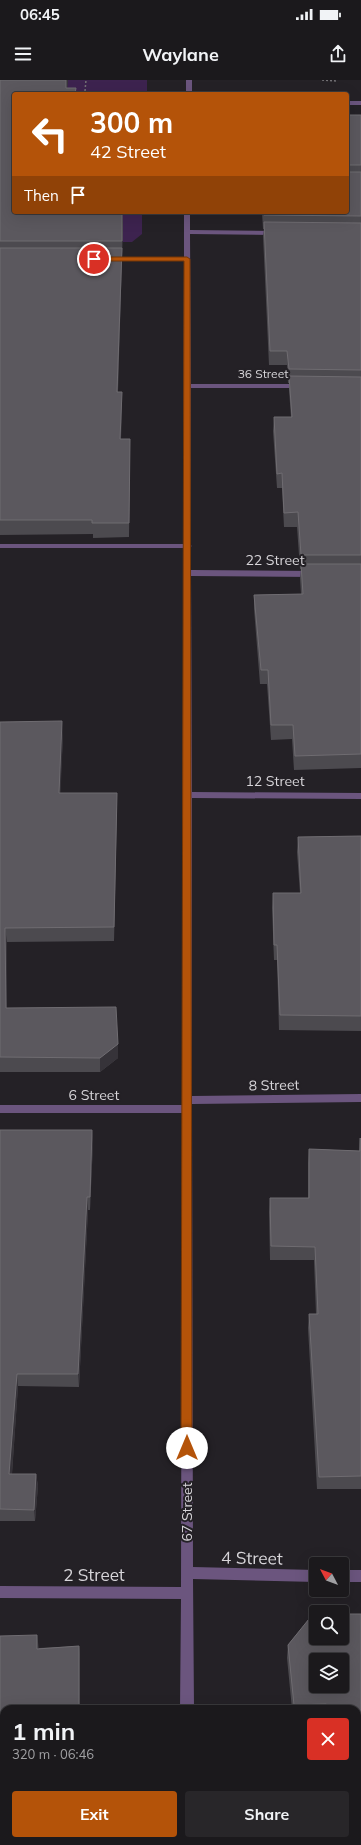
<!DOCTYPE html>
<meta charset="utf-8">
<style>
:root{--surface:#1b191c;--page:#282629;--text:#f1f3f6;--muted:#a0a0a3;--line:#39383b;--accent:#b45309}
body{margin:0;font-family:Mulish,sans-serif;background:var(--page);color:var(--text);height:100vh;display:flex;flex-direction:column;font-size:15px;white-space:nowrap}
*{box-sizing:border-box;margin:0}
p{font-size:13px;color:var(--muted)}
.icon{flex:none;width:22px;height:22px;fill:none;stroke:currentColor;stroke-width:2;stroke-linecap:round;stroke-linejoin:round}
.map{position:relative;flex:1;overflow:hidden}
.side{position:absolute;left:0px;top:1625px;width:361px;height:140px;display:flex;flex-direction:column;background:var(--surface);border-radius:12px 12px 0 0;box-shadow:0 4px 16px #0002,0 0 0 1px var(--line)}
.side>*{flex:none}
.hud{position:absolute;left:12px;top:12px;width:337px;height:122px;border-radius:4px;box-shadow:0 4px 16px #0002,0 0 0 1px var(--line);background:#b45309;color:#fff;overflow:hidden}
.needle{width:26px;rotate:311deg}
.fabs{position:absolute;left:309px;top:1477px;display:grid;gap:8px}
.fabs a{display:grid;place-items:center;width:40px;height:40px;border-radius:4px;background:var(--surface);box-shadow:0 4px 16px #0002,0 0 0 1px var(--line);font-size:20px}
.pin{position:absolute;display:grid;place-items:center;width:34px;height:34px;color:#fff;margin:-17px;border:2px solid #fff;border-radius:50%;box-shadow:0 1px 4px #0007}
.me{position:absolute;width:44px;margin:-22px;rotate:0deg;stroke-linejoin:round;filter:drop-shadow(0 0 3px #0008)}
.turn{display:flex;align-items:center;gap:14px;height:84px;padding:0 12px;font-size:18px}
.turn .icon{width:52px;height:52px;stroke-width:2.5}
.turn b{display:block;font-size:28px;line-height:34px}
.then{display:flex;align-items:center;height:38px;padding:0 12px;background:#0003;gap:8px;font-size:15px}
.round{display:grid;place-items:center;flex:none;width:42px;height:42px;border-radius:4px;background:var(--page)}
.headline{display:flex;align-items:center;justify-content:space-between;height:68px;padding:0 12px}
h1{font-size:24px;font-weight:700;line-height:30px}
.cta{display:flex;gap:8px;margin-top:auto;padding:8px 12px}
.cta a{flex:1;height:46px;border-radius:4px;background:var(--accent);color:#fff;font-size:16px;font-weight:700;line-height:46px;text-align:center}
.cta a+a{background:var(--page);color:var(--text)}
.status{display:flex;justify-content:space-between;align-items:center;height:28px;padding:0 20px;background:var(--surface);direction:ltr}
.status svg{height:11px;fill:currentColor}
header{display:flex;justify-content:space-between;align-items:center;height:52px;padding:0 12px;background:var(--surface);font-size:18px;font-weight:700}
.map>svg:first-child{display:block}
.green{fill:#3d234f}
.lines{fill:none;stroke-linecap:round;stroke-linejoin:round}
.path{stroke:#737175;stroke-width:1.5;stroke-dasharray:2 2;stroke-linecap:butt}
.service{fill:#6b557e;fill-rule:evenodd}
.minor{fill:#6b557e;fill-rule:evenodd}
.wall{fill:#4c4a4f;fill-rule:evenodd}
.shaded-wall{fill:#363339}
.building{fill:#5b585e;stroke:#6f6c71;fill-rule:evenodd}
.route{fill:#b45309;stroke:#753606}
.labels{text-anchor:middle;stroke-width:4;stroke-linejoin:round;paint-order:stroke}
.far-street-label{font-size:12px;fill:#d7d5d9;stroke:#242126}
.street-label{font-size:14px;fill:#d7d5d9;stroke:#242126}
.near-street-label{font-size:17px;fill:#d7d5d9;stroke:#242126}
</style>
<div class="status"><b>06:45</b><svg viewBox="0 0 49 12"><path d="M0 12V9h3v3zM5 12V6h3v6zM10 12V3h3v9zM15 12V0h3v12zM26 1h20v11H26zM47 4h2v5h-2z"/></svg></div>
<header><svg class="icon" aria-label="menu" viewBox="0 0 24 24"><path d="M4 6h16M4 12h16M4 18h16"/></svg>Waylane<svg class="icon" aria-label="share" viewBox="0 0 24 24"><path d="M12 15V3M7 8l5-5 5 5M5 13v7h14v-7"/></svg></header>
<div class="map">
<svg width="361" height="1765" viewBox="0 0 361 1765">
<rect width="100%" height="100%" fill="#242126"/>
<!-- green -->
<path class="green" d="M0,0H147V14H14V132H142V154L132,162H0Z"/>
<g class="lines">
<!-- path -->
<path class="path" d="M322,0L337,1
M85,11L86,0"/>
<!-- service -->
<path class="service" d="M347,21H361V25H347Z
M0,464H188L192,466L188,468H0Z"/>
<!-- minor -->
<path class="minor" d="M186,0H192V14H186Z
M184,132H190V150L277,151L280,153L277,155L190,154L191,304H302L306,306L302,308H191V490L314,491L318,494L314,497L191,496L192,712L361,713V719L192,718V1016L361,1014V1022L192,1024L193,1487L316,1490V1502L193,1499L194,1629H180L181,1519L0,1518V1506L181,1507L182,1033H0V1025H182L184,181H108L105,179L108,177H184Z
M342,1490H361V1502H342Z
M180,1761H194V1765H180Z"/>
</g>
<!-- wall -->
<path class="wall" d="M0,0H68L67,8L14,132L123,143L118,312L122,326L121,359H130L129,457L93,458V454L0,455Z
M347,35H361V688L294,690L292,659L271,660L267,604H260L254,529V515L301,514L300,498L301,489H300L297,447H284L282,408H277L273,351L274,337H291L289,310V303H288L287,285H269L263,156L264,149H263L262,132H347Z
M0,642L63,656L60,713L117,728L114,861L7,862V928L118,964V978L100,992H0Z
M361,756V951L279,950L277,880H274L272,828L273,813H300L297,772L298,757Z
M0,1050H92L93,1063L90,1130H88L79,1307L18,1306L12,1394H36L38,1406L35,1441H0Z
M360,1058L361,1059V1409H317L308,1248L309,1234H316L314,1180H270L269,1132L270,1118H308V1083L309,1069L359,1071Z
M313,1534H316V1558H342V1534H361V1765H327V1761H357V1629H292L287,1578L288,1565ZM316,1580H342V1606H316Z
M0,1556L39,1568L79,1566L80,1579V1629H4V1661H0Z"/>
<!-- shaded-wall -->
<path class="shaded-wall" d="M66,0H68L67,14L66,8Z
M122,132L123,143L122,176Z
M122,168V182L117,326V312Z
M122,312V326L120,373V359Z
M130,359V373L129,457V443Z
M62,641L63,656L60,728L59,713Z
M117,713V728L114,861V847Z
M5,848L7,862V942L6,928Z
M118,964V978L100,992V978Z
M92,1050L93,1063L90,1130V1117Z
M87,1117L88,1130L79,1307L78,1294Z
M17,1294L18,1306L11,1406L9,1394Z
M36,1394L38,1406L35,1441L34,1430Z
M37,1555L39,1568V1581L37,1569Z
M79,1566L80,1579V1629H79Z"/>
<!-- building -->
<path class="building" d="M0,0H66V8H76L75,14H14V132H122V161H0Z
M347,35H361V85H348L347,90Z
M347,92H361V136L264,135L263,132H347Z
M264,142L361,143V290L289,289L287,271H270Z
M0,168H122L117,312H122L120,359H130L129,443H92V440H0Z
M289,296L361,297V475H301L298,432L284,433L282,393L277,394L274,337H292Z
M301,484H361V674L295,676L293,645H271L268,590H261L254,515L303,514Z
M62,641L59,713H117L114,847L5,848L6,928L116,927L118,964L100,978L0,977V642Z
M361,756V936L280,935L277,865H274L273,813H301L298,757Z
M0,1050H92L90,1117H87L78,1294H17L9,1394H36L34,1430L0,1429Z
M360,1058L361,1059V1396L319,1397L309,1234H318L315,1167L271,1166L270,1118H309V1069L360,1071Z
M313,1534H316V1558H342V1534H361V1765H330V1761H357V1629H333L326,1624L294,1625L288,1565ZM316,1580H342V1606H316Z
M37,1555V1569L79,1566V1629H4V1648H0V1556Z"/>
<!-- route -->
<path class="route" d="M91,177H187L190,179L192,1368L191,1372L187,1373L183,1372L181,1368L184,181H94L91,180Z"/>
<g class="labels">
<!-- far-street labels -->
<g class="far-street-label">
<text x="263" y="298">36 Street</text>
</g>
<!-- street labels -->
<g class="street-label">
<text x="275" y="485">22 Street</text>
<text x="275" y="706">12 Street</text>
<text transform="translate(274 1005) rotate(-1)" y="5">8 Street</text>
<text x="94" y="1020">6 Street</text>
<text transform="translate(187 1432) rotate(-90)" y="5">67 Street</text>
</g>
<!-- near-street labels -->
<g class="near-street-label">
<text transform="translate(252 1478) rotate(1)" y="6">4 Street</text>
<text x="94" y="1501">2 Street</text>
</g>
</g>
</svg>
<div class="fabs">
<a><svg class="needle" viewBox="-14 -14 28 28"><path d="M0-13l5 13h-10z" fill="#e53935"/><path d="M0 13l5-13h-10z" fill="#a0a0a3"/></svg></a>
<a><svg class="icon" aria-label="search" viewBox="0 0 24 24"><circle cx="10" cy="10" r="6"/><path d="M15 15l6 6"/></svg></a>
<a><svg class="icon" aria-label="layers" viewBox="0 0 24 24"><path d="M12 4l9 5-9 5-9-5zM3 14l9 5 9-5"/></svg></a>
</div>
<div class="pin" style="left:94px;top:179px;background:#d93025"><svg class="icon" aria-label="arrive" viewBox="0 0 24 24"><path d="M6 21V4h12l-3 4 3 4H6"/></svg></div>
<svg class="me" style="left:187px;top:1368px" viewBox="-20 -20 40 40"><circle r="19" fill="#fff"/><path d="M0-13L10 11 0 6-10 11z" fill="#b45309"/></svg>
<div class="hud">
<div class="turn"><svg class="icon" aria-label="left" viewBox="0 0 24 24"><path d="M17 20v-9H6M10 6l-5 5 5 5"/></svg><div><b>300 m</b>42 Street</div></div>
<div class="then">Then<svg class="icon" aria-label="arrive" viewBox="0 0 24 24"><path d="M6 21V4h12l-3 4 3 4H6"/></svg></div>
</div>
<section class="side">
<div class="headline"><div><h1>1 min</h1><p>320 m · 06:46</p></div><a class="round" style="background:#d93025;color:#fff"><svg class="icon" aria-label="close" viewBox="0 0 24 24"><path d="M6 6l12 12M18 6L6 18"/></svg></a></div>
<div class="cta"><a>Exit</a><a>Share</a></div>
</section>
</div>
